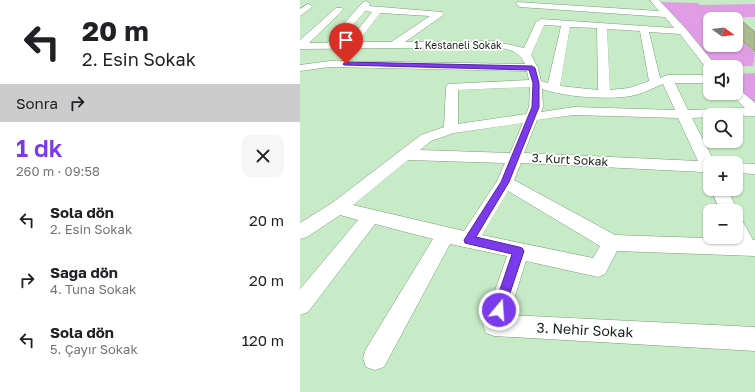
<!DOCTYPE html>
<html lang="tr">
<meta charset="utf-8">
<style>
:root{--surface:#fff;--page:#f6f6f6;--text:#202124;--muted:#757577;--accent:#7c3aed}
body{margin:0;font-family:"Golos Text",sans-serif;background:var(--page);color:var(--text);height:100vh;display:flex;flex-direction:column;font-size:15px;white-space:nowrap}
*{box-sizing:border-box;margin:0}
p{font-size:13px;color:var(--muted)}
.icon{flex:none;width:22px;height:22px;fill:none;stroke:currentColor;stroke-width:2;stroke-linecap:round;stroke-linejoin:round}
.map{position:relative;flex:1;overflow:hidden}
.drawer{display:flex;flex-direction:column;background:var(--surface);width:300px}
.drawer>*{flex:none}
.guide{background:#fff;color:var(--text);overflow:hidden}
.needle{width:26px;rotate:105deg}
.tools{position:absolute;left:403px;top:12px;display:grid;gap:8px}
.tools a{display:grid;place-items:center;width:40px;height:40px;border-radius:8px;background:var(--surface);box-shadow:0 1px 3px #0004;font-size:20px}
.pin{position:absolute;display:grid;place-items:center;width:34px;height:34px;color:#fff;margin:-41px -17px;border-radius:50% 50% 50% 0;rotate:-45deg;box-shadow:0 0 4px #0007}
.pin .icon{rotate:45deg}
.me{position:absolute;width:44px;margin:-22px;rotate:18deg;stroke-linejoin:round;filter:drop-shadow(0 0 3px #0008)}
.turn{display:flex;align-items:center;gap:14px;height:84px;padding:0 16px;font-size:18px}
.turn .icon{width:52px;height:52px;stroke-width:2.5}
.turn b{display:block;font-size:28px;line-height:34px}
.then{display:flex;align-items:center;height:38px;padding:0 16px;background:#0003;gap:8px;font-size:15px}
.round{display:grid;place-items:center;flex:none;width:42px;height:42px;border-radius:8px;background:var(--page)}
.head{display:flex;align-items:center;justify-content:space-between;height:68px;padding:0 16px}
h1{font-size:24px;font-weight:600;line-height:30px;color:var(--accent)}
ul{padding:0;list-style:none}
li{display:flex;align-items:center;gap:12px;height:60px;padding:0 16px}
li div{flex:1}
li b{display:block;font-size:15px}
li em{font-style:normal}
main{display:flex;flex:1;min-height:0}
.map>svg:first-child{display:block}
.green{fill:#e09de5}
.building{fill:#abba8f;stroke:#92a177}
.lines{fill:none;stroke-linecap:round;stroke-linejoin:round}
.minor-casing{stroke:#7b9c7a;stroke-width:1}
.minor{fill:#fff;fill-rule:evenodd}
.route{fill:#7c3aed;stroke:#51269a}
.labels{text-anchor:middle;stroke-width:3.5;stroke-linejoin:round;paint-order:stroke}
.far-street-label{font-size:10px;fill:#152215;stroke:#fff}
.street-label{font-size:12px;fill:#152215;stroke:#fff}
.near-street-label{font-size:14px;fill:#152215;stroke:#fff}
</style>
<main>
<section class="drawer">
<div class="guide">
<div class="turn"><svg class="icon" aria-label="left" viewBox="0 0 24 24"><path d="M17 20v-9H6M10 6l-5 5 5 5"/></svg><div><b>20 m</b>2. Esin Sokak</div></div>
<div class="then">Sonra<svg class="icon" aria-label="right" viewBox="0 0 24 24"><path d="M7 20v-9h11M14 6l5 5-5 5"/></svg></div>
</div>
<div class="head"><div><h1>1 dk</h1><p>260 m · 09:58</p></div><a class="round"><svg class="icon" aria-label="close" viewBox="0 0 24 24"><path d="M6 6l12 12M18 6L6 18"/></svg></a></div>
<ul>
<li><svg class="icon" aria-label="left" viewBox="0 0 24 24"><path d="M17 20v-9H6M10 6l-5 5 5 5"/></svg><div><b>Sola dön</b><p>2. Esin Sokak</p></div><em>20 m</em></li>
<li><svg class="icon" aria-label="right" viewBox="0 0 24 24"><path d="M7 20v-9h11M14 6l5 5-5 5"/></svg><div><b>Sağa dön</b><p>4. Tuna Sokak</p></div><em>20 m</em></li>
<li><svg class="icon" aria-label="left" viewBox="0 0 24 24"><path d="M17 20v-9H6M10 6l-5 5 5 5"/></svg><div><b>Sola dön</b><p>5. Çayır Sokak</p></div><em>120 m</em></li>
</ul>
</section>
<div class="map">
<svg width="455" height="392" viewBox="0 0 455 392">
<rect width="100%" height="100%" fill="#c8ebc7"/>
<!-- green -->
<path class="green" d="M360,2L398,3L400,5L455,4V17L412,18L410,19V45H436V40H442L455,53L453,66L418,67Z
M455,73V104L436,85V74Z"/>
<!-- building -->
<path class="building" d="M436,16L455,32V52L442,40H436Z"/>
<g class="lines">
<!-- minor casing -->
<g class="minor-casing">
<path id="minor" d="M350,0H359L386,29L417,67H410V70L407,69L380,34L349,32L360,78L367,75H410V83H375L388,110L445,108L430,93H436V89L440,90L455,103V116L410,115V117L392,118L415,163H410V176L404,175L403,172L221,163L214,180L315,235L433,239L432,237H436V218L442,220L453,240H455V256L317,251L305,274L298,277L226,261L209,315L455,327V351L194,336L186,333L183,325L207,256L150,244L84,367L75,370L66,367L63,358L66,349L133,239L75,224L8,312L0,315V289L58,220L40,215L7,237L0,239V223L32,203L121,135L144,127L146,87L148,84L229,80L227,71L30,67L0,71V65L30,61L225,64C219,50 208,49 194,47L0,49V40L36,8H42L43,10L9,43H27L63,2L66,1L70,4L69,6L142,12L144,14L142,16L105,42L194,41L224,48L236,22L241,19L374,28L365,17L220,7L216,4L217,2L359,11ZM65,11L72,12L48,42H38ZM80,13L130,16L91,42H58ZM244,25L261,26L248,83L241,81L238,68L231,55ZM270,27L297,28L298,90L260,86ZM307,29L340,31L349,81L329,88L310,90ZM363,84L375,110L274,107L241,112L243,107L242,89C264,97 308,100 331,96C342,94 353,88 363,84ZM230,87L229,107L226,114L158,124V90ZM274,115L378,118L398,161L224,153L237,120ZM223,123L210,153L120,150L131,141L154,133ZM108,160L205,163L197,181L164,231L53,205ZM208,191L300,246L293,258L182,235Z
M8,4L11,5L12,7L0,16V9Z
M435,163H436L455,164V174L436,173V163Z
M411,189H427L438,211L436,214V211H420Z"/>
</g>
<!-- minor -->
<use href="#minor" class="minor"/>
</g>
<!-- route -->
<path class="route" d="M46,62L232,66L235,68L239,83V107L209,182L176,237L219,247L222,248L224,251L203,314L199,316L195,314L193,310L212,254L169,244L165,243L164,240L201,182L232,107L233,83L229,70L44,65L43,64Z"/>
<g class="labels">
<!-- far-street labels -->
<g class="far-street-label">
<text x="158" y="49">1. Kestaneli Sokak</text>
</g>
<!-- street labels -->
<g class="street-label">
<text transform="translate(270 160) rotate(3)" y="4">3. Kurt Sokak</text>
</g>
<!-- near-street labels -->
<g class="near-street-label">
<text transform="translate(285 330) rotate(3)" y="5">3. Nehir Sokak</text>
</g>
</g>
</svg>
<div class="tools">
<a><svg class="needle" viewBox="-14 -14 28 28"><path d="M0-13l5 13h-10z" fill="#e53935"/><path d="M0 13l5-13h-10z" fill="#757577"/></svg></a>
<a><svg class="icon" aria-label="sound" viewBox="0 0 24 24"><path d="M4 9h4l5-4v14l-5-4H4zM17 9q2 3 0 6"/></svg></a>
<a><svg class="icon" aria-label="search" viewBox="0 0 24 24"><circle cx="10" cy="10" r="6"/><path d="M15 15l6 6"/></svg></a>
<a>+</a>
<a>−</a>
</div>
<div class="pin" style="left:46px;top:64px;background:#d93025"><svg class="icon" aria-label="arrive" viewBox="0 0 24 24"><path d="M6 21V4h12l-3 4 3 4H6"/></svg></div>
<svg class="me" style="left:199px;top:310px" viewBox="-20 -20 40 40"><circle r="17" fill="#7c3aed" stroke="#fff" stroke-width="3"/><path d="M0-11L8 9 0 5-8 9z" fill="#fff"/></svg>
</div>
</main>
